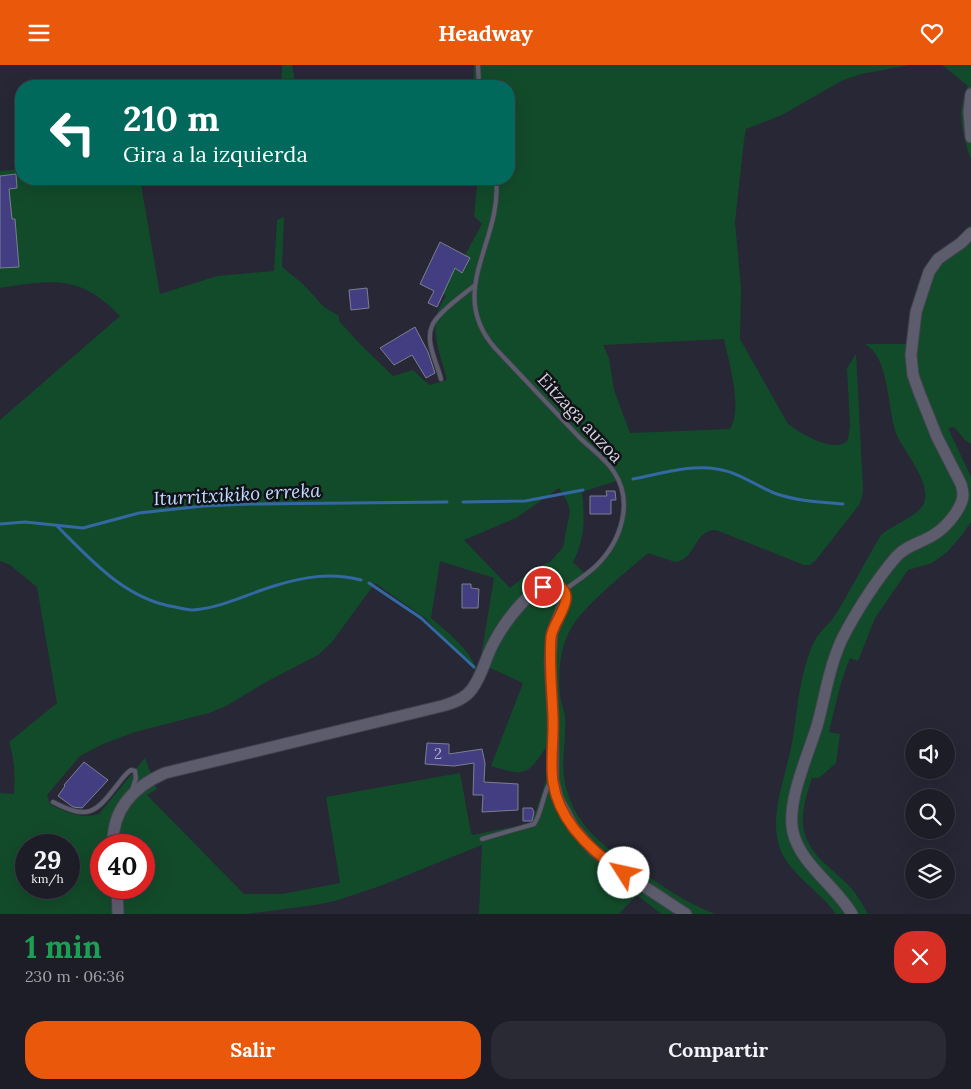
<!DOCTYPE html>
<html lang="es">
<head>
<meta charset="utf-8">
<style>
	body { margin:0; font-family:Lora,serif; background:#2a2a34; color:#f1f3f6; height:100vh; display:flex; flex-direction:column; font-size:19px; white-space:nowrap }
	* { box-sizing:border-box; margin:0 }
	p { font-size:16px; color:#a0a2a8 }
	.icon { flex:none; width:28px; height:28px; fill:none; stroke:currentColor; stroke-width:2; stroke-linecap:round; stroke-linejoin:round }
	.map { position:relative; height:849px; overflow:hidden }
	.side { display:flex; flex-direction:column; background:#1d1d28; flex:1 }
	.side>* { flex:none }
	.banner { position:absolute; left:15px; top:15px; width:500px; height:105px; border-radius:20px; box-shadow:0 5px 20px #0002,0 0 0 1px #3b3b45; background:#00695c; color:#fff; overflow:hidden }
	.fabs { position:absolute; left:905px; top:664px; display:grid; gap:10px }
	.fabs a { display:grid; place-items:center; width:50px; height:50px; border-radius:50%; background:#1d1d28; box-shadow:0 5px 20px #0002,0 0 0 1px #3b3b45; font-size:25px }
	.speed { position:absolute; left:15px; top:769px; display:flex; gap:10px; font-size:25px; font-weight:700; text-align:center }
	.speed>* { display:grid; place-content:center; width:65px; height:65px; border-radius:50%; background:#1d1d28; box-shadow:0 5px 20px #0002,0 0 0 1px #3b3b45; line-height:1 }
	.speed small { font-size:12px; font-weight:400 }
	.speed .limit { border:8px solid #d22; background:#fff; color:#111 }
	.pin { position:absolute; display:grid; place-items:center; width:42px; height:42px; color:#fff; margin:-21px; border:2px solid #fff; border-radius:50%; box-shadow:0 1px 5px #0007 }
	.me { position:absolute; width:55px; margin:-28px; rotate:305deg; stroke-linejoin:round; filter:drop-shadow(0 0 4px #0008) }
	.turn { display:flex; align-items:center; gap:18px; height:105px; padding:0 25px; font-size:22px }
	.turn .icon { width:65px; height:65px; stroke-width:2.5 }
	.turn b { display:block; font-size:35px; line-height:42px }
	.round { display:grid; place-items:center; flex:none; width:52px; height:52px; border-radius:20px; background:#2a2a34 }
	.overview { display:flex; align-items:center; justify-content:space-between; height:85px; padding:0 25px }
	h1 { font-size:30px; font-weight:700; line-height:38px; color:#1e9e55 }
	.cta { display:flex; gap:10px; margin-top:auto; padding:10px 25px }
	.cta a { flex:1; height:58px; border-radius:20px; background:#ea580c; color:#fff; font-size:20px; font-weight:700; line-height:58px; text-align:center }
	.cta a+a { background:#2a2a34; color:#f1f3f6 }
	header { display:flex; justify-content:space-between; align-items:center; height:65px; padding:0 25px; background:#ea580c; color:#fff; font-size:22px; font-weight:700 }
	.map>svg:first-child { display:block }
</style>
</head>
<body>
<header><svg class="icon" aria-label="menu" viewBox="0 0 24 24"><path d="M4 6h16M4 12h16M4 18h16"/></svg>Headway<svg class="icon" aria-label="heart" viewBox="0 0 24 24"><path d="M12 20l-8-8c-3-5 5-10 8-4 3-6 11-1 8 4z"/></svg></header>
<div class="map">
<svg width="971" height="849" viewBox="0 0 971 849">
	<rect width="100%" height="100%" fill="#272736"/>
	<path fill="#124b2a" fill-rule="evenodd" d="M 282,0 L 292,0 L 296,21 L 281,21 Z
		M 474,0 L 911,0 L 861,9 L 841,16 L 782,50 L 746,64 L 744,75 L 735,157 L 741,223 L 740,274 L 788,359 C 800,368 836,390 848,375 L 850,360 L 847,303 L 856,289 L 863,423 L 862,432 L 859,440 L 816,495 L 810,500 L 804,500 L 716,465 C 693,465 697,494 675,497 L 648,488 C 625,508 584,540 570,565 C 560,583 558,608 560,628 C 560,636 564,643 565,651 C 567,676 559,702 567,726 C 579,768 613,787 646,810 C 670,826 689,839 715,849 L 661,849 L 637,830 L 619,849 L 479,849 L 482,780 L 380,821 L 335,836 L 315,840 L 246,849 L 0,849 L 0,728 L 14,729 C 15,710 15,696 9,677 L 57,638 L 37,522 L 10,500 L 0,496 L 0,355 L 120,251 C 80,209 52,215 0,223 L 0,106 L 21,104 L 21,114 L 140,114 L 160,229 L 217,211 L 274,206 L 277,155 L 284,152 L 282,202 L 303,219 L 324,242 L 339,251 L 339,256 L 360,279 L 393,311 L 413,305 L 429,320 L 447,315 C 439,284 426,260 446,231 L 442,229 L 455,203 L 463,207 L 470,194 L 465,190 L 482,159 L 474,151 L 477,120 L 473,114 L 509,114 L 509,21 L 473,21 ZM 724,274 C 729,298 743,343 730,364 L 630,368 L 614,325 L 609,293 L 603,280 ZM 619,415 C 620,424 624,434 624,443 C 623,467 603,494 586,510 L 573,497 C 585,475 585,452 582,427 ZM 559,423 L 567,436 L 570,446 L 563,482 L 551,496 L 530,507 L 510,523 L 464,475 L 516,453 ZM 440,496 L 494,513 L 481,592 L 490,603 L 523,618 L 491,701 C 528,712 527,710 547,681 L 549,706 L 535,749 L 531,758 L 473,770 L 471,768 L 460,708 L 326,732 L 340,818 L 282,829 L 244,829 L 147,730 L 157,724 L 145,693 L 99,749 C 80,754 67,748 50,739 L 47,730 L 80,691 L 103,679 L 135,667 L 209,648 L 226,641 L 266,617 L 318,590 L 332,577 L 375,518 L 426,554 L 476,607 C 476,589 445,565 431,553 ZM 26,780 L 69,780 L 69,822 L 26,822 ZM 101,780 L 144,780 L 144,822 L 101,822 Z
		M 942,0 L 971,0 L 971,94 C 962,69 956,46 968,21 Z
		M 971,160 L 971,379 L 966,376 L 954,362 L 948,363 L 971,412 L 971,457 L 962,470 L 947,487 L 932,498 L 908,505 L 875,553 L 858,596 L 850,593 C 840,617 835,642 829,667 L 840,669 L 836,698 L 819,713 L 812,713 C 807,728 802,743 803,759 C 805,789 833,803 851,823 C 858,831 863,840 868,849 L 836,849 C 821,827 791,810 781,786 C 767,753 786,712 792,678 C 798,645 799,610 813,579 C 818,567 829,560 836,549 C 852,523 865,496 881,470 C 892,460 919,451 924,438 C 932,417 903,386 896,368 C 887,343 890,293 865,279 L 906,279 C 909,256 915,210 932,193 C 944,181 960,174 971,160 Z"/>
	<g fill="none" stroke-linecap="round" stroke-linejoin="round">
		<path stroke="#3468a3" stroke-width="3" d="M 633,414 C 660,409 690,399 717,404 C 738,407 755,420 774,428 C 796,436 819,437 843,439
			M 463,437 L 525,436 L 583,425
			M 0,459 L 25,457 L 83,463 L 139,448 L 203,441 L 249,439 L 447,437
			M 57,461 C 91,495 125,534 175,542 C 181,543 187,545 193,545 C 221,543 248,529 274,521 C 303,512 330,507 361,515
			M 369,518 L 421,553 L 474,602"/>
	</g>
	<path fill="#433e82" stroke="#7d7e8f" d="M 16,109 L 17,123 L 9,124 L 12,154 L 15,154 L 19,202 L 0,203 L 0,111 Z
		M 440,177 L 470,193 L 462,208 L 455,203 L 437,242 L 428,238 L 434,226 L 420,219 Z
		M 367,223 L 369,243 L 351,245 L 349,225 Z
		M 415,262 L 428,287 L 435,308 L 426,313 L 412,290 L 394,300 L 380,283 Z
		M 606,426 L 615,426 L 616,435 L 611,435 L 611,449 L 590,449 L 590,431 L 607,431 Z
		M 462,519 L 471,519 L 471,523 L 479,524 L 478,543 L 462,543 Z
		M 427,678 L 449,679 L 449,689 L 482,684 L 485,698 L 484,717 L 518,719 L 518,745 L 482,747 L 483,730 L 473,730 L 474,698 L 454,701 L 425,699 Z
		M 84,697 L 108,715 L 82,743 L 73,742 L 58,731 L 65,721 L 64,720 Z
		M 523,743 L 532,743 L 534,747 L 532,756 L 523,756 Z"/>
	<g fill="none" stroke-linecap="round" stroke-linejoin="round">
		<g stroke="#43434f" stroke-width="5.5">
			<path id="lane" d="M 478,0 L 479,21
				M 496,114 C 503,176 445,226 495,283 C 523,313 551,342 579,372 C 590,383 606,394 614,407 C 634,437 621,476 597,500 C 587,510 575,517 563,526
				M 441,314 C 437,298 425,277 432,261 C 436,249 464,229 474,221
				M 53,737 C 88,755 95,749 118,719 C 122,714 125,709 131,705 L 135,706 L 136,713 L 132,725
				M 482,774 L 534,759 C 543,746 542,729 551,716"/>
		</g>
		<g stroke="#43434f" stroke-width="13">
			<path id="secondary" d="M 971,29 L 969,47 L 971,72
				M 113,780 C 112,744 133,722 165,708 L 442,641 C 453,638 465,634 472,624 C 482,611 485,594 493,579 C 502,562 538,506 561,523 L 566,533 L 552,568 L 550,597 L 553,651 L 553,715 L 558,734 L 573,762 L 593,785 L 616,803 L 686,849
				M 117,822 L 118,849
				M 852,849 C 836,821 800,799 793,767 C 786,738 808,690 817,661 C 825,632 829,602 842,574 C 855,548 877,514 896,492 C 906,480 922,478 935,469 C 946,462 962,444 963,430 C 963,426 962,423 961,419 L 937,372 L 919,327 L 913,310 L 911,290 L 916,247 L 929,207 L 938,194 L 961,178 L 971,168"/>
		</g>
		<use href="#lane" stroke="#5c5c6d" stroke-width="4"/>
		<use href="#secondary" stroke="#5c5c6d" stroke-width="11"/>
	</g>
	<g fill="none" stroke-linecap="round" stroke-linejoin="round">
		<g stroke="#983908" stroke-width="12">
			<path id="route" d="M 543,522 C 553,518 566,521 566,533 C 565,547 553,558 551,572 C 549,599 552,625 553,652 C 554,674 550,696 553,717 C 559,757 592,787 624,808"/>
		</g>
		<use href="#route" stroke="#ea580c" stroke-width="9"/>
	</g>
	<g text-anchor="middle" stroke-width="5" stroke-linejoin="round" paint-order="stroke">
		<g font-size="15" fill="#afaec7">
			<text x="438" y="694">2</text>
		</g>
		<g font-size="18" fill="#d3d4de" stroke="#111118">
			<text transform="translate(580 353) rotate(47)" y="6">Eitzaga auzoa</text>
		</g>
		<g font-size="19" font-style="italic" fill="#c0dcfe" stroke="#111118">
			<text transform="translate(237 429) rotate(-3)" y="7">Iturritxikiko erreka</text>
		</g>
	</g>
</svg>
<div class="fabs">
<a><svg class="icon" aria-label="sound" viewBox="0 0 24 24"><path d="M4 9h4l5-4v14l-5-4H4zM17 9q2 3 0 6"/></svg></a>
<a><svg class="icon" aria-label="search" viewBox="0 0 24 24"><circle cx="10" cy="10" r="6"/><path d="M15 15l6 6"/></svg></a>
<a><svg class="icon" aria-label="layers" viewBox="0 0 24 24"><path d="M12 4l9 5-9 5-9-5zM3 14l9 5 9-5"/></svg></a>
</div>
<div class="speed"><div>29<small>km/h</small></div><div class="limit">40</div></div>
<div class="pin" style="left:543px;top:522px;background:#d93025"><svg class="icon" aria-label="arrive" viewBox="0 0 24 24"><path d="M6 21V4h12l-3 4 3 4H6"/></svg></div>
<svg class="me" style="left:624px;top:808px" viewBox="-20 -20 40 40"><circle r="19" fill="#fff"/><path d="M0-13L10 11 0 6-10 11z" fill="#ea580c"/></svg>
<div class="banner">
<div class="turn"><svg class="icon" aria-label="left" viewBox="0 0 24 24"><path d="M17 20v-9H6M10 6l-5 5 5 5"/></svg><div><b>210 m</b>Gira a la izquierda</div></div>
</div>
</div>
<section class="side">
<div class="overview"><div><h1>1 min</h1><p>230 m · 06:36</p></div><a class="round" style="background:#d93025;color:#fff"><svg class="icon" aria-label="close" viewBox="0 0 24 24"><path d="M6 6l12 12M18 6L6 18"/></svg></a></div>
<div class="cta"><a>Salir</a><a>Compartir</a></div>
</section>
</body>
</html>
